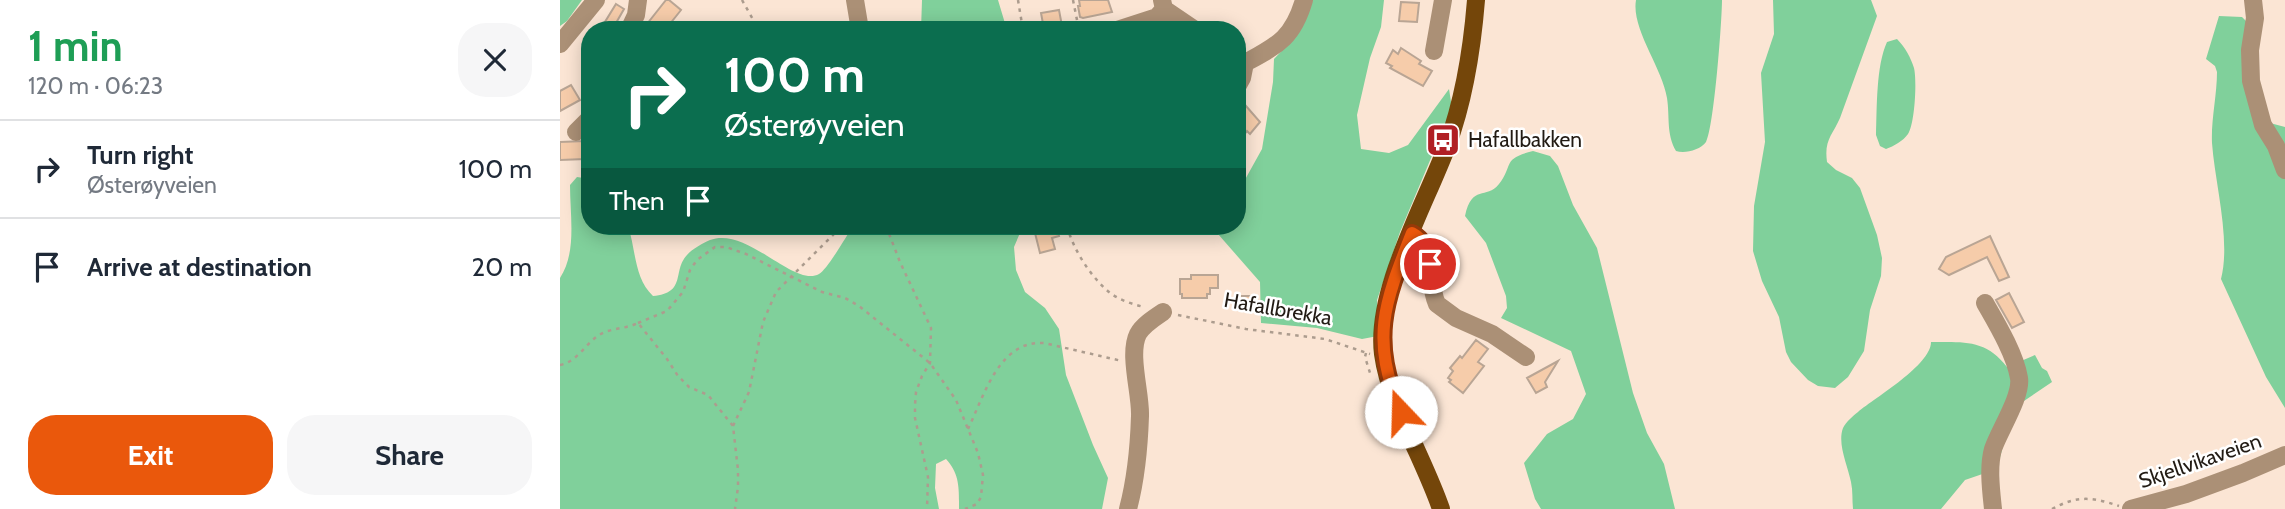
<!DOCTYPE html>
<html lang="en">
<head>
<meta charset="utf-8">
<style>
	body { margin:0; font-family:Cabin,sans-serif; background:#f6f6f7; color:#1f2937; height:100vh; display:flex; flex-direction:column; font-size:26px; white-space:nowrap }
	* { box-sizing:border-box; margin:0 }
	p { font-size:23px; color:#747a83 }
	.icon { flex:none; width:38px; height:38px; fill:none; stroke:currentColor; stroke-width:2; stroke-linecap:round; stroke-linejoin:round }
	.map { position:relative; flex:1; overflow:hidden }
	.side { display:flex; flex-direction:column; background:#fff; width:560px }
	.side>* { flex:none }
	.guide { position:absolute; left:21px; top:21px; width:665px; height:214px; border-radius:28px; box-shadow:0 4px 18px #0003; background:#0b6e4f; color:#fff; overflow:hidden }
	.pin { position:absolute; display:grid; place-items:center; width:60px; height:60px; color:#fff; margin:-30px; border:4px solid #fff; border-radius:50%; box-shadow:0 2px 7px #0007 }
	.me { position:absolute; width:77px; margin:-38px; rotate:339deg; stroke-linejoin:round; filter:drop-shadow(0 0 5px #0008) }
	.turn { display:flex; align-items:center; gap:24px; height:147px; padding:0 28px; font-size:32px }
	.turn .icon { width:91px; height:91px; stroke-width:2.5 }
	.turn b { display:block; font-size:49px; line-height:60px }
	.then { display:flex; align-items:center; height:66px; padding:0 28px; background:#0003; gap:14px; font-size:26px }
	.round { display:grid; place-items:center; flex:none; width:74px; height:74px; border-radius:28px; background:#f6f6f7 }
	.summary { display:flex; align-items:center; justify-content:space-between; height:119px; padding:0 28px }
	h1 { font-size:42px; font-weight:700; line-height:52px; color:#1e9e55 }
	.primary-button { display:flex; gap:14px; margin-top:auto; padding:14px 28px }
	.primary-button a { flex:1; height:80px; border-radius:28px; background:#ea580c; color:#fff; font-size:28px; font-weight:700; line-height:80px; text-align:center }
	.primary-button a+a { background:#f6f6f7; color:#1f2937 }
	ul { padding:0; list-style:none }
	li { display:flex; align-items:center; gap:21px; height:98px; padding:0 28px; border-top:2px solid #e0e1e3 }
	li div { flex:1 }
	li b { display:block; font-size:26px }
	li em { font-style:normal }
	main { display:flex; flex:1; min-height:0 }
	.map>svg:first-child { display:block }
</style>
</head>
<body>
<main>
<section class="side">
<div class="summary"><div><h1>1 min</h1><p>120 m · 06:23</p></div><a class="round"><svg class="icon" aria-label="close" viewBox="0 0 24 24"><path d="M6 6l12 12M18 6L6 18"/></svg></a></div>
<ul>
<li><svg class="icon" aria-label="right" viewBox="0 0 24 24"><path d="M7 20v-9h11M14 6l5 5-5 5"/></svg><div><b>Turn right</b><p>Østerøyveien</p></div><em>100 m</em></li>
<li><svg class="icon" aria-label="arrive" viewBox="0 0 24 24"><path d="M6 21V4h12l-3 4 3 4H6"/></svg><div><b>Arrive at destination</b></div><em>20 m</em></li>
</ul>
<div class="primary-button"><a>Exit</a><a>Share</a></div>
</section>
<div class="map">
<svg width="1725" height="509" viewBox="0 0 1725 509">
	<rect width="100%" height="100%" fill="#fbe5d4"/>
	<path fill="#80d09b" d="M 0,0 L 22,0 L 7,21 L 0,26 Z
		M 362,0 L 438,0 L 447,30 L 361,30 Z
		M 753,0 L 824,0 L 821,27 L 810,58 L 797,115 L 801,149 L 829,153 L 848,145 L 889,89 L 892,108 L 840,232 L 817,300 L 818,336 L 802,339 L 757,328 L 701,323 L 700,282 L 658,234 L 660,226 L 677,226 L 677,194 L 702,149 L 713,82 L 714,59 L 730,42 Z
		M 1076,0 L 1162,0 C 1162,21 1154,128 1146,142 C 1140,150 1125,154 1116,151 C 1106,133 1110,118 1107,98 C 1102,67 1071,29 1076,0 Z
		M 1213,0 L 1311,0 L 1317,16 L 1280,118 C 1272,136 1264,140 1267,162 L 1276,170 L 1292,178 L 1300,188 L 1317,235 L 1322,258 L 1321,276 L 1310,310 L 1304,351 L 1288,377 L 1275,388 L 1258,386 L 1248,380 L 1231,362 L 1226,352 L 1219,317 L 1202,281 L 1193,251 L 1194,206 L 1205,142 L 1201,73 L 1214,34 Z
		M 1659,16 L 1682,17 L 1690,25 L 1694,82 L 1710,123 L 1725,127 L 1725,408 L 1706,377 L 1661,279 C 1671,240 1655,184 1652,143 C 1651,120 1657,95 1657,72 L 1655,66 L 1646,59 Z
		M 1337,39 C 1345,47 1351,58 1354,68 C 1357,80 1355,123 1348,134 C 1343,141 1334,146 1326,149 L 1320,146 L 1316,135 C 1317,108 1316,66 1327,42 Z
		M 973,151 L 990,156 L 998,166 L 1013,205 L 1037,248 L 1073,393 L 1087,433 L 1104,464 L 1115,509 L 981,509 L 975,499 L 964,463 L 987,434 L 1013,419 L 1026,394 L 1011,351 L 941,318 L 947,308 L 946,296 L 926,243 L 905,216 C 912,184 926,200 939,184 C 954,165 941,159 973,151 Z
		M 17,177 L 30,179 L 30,226 L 68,226 C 76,250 74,278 93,296 C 127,293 112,271 127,255 C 132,249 143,243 150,240 C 187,226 234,288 259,274 C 267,270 287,235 293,226 L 463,226 L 454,247 L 456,270 L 465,292 L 485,308 L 499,329 L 506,375 L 533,445 L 548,478 L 542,509 L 399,509 C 399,489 400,474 386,459 L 376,464 L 375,488 L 379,509 L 0,509 L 0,278 C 17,252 10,216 10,185 Z
		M 1371,342 C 1403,342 1426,339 1447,367 L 1475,355 L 1482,368 L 1487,371 L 1492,382 L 1461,403 L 1443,446 L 1437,469 L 1405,480 L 1381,509 L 1293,509 C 1292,500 1293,491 1291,482 C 1288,466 1277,444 1283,428 C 1286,422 1293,416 1298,412 C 1316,397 1371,365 1371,342 Z"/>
	<path fill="#f6ccaa" stroke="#b9a594" stroke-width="2" d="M 106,0 L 109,0 L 121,10 L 105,30 L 95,30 L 87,24 Z
		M 519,0 L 548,0 L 552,12 L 523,18 L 520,17 L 518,6 L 520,6 Z
		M 841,2 L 859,3 L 857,22 L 839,21 Z
		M 56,4 L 64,9 L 52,30 L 40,30 Z
		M 499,10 L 502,26 L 484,29 L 481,13 Z
		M 841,48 L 861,61 L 859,64 L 872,71 L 863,86 L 830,68 L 832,66 L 826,63 L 833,50 L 838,54 Z
		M 11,85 L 20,100 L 0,111 L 0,91 Z
		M 686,106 L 700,122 L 690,134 L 687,131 L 682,137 L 677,132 L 677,116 Z
		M 25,141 L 25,159 L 0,160 L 0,142 Z
		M 482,226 L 496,226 L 499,236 L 492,238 L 495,249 L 480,253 L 475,233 L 483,231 Z
		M 1430,236 L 1449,277 L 1439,281 L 1427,257 L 1389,275 L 1379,269 L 1386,257 Z
		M 631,275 L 658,275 L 658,288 L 650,288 L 650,294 L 647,294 L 647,298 L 622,298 L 622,294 L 620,294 L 620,279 L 631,279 Z
		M 1449,293 L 1464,322 L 1452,328 L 1436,300 Z
		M 682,296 L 696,296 L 696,310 L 682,310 Z
		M 916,340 L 928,349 L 918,362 L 924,366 L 903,393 L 889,382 L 891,380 L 888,378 L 893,371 L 890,368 L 900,356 L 902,358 Z
		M 998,361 L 985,382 L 987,387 L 976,393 L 967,378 Z"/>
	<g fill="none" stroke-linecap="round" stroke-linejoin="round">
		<path stroke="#ac9c8e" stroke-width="2.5" stroke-dasharray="3.5 5" stroke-linecap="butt" d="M 182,0 L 199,30
			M 458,0 L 463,30
			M 513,0 L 519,30
			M 326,226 L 340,262 L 371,328 L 370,363 L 362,376 L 356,392 L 355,405 L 355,418 L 368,477 L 367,509
			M 507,226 C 513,249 530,276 549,292 C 559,300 572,304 584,307
			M 618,315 L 686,329 L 765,339 L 810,354
			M 78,323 L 107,311 L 123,292 L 130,270 L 137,260 L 155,247 L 166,247 L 186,254 L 262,292 L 285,298 L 299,306 L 370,363 L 396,400 L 418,453 L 423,475 L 421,497 L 417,504 L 405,509
			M 806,353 L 805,357 L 811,376
			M 0,365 C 20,361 27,339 45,332 C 56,328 68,328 78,323 L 107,359 L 118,376 L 129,387 L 148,395 L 173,426 L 178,470 L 178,487 L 175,509
			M 173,426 L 189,392 L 203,322 L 216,292 L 282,226
			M 408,429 C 424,396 439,340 484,343 L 562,361
			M 1492,509 C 1518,495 1532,497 1559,506"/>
		<path stroke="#ab9076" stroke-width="18" d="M 295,0 L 300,30
			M 1693,0 L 1695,18 L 1690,50 L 1691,81 L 1703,125 L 1716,146 L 1725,170
			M 604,9 L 635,30
			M 69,30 L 76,15 L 78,0
			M 557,30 L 597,17 L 604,9 L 602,0
			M 0,44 L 36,0
			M 874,51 L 883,0
			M 677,58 L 685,63 C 718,45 733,38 744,0
			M 677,87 L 682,78 L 685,63
			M 16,132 L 30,118
			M 852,233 C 878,247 866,281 877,304 L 896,318 L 932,334 L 966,357
			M 1425,303 C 1437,324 1455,354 1459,378 C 1462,396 1439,431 1433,449 C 1428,467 1431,490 1433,509
			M 568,509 C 576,479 579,447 580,416 C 581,394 568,354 578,334 C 583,325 594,318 603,312
			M 1571,509 L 1626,494 L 1683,473 L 1725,455"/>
		<path stroke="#74460a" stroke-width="18" d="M 881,509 C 864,459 830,405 823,354 C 815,292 865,205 887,146 C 904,100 912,50 916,0"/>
	</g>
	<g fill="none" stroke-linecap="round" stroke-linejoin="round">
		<g stroke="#983908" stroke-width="18">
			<path id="route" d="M 841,412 C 810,338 824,304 852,233 C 865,240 867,250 870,264"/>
		</g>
		<use href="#route" stroke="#ea580c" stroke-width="12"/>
	</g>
	<defs>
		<g id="bus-square" transform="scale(1.75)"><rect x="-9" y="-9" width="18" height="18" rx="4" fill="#b01f24" stroke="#fff"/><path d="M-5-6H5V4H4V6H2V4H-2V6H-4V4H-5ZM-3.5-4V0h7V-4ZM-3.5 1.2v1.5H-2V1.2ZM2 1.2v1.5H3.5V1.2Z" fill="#fff"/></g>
	</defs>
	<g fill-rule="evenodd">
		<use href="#bus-square" x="883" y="140"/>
	</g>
	<g text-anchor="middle" stroke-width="5" stroke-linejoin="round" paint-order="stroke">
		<g font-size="21" fill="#221b14" stroke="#fff" text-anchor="start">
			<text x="908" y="147">Hafallbakken</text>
		</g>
		<g font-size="21" fill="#221b14" stroke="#fff">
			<text transform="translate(718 309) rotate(10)" y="7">Hafallbrekka</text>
			<text transform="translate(1640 461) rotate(-19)" y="7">Skjellvikaveien</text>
		</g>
	</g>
</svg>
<div class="pin" style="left:870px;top:264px;background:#d93025"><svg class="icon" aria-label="arrive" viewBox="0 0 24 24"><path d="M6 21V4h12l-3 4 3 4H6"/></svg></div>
<svg class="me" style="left:841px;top:412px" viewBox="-20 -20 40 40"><circle r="19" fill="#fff"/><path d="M0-13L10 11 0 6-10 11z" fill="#ea580c"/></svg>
<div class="guide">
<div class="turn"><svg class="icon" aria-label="right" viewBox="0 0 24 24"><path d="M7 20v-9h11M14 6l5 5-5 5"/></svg><div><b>100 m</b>Østerøyveien</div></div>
<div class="then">Then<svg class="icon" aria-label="arrive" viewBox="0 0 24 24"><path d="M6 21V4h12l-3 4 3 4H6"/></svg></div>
</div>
</div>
</main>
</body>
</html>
